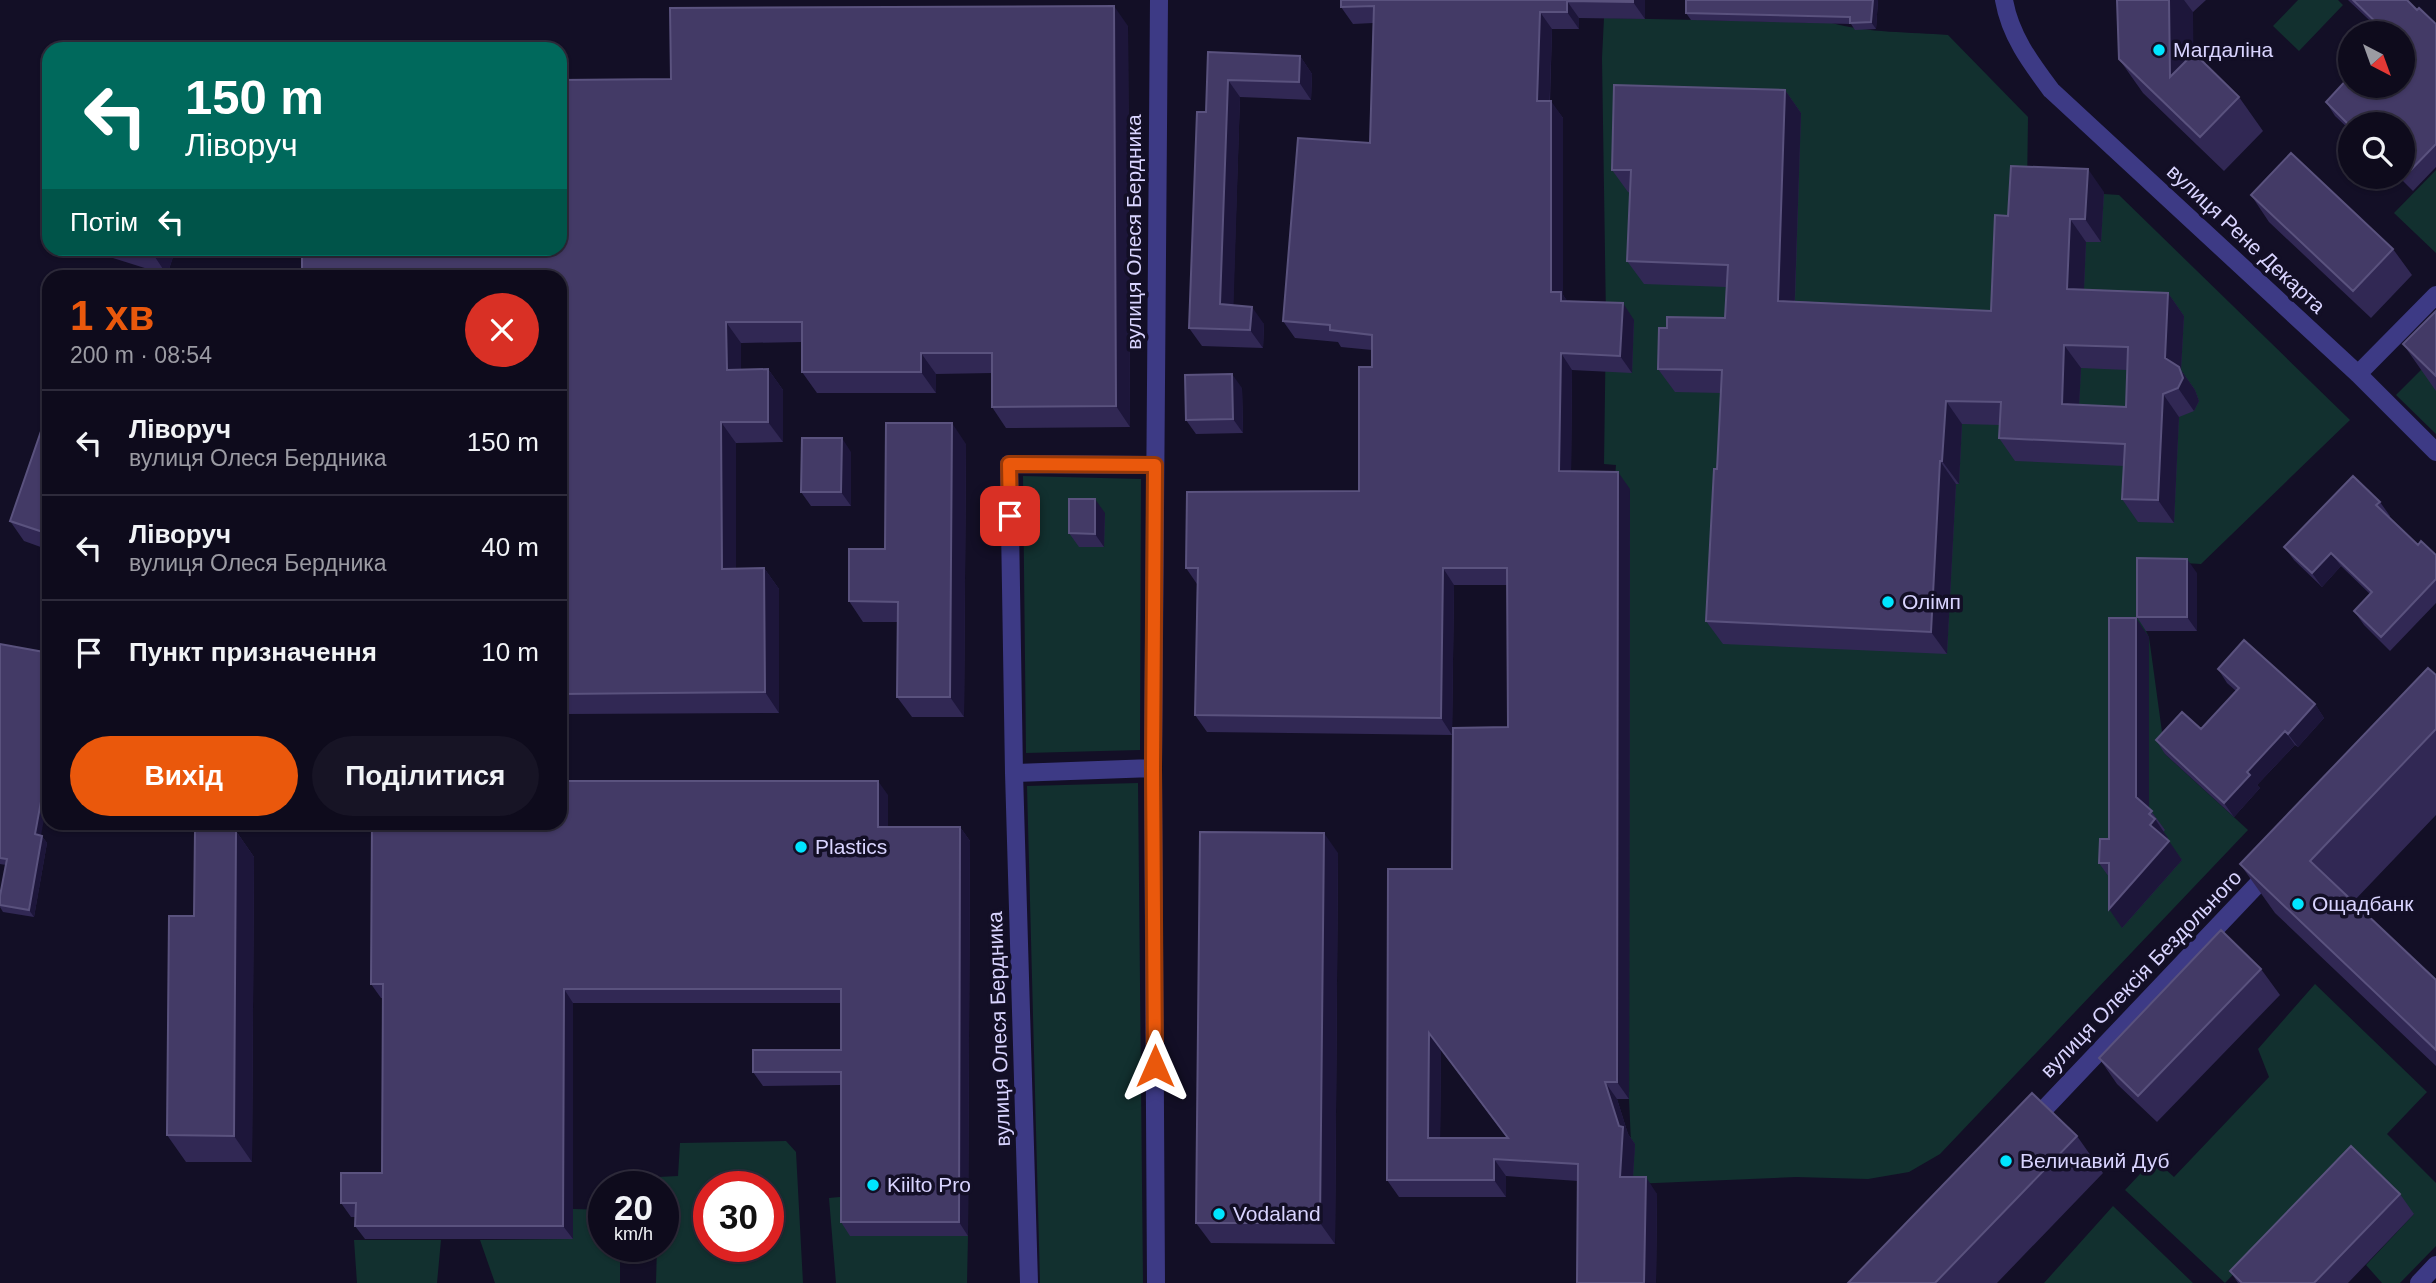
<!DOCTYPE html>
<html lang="uk">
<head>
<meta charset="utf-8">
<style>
	body { margin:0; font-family:Arial,sans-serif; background:#171425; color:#f1f3f6; height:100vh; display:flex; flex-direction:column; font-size:26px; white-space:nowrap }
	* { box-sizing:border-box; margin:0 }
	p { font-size:23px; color:#9b9ba3 }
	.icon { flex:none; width:38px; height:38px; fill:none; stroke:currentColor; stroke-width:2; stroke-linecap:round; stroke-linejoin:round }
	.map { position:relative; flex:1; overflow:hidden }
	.details { position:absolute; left:42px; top:270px; width:525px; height:560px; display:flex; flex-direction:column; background:#0e0b1c; border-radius:21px; box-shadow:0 2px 5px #0004,0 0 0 2px #2e2b3b }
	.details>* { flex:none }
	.guide { position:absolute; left:42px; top:42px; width:525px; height:214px; border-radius:21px; box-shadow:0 2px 5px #0004,0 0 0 2px #2e2b3b; background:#00695c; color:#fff; overflow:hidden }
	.needle { width:46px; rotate:139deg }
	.buttons { position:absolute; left:2338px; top:21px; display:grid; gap:14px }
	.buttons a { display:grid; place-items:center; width:77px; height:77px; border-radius:50%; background:#0e0b1c; box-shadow:0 2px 5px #0004,0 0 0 2px #2e2b3b; font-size:35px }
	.speed { position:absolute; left:588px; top:1171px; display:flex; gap:14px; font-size:35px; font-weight:700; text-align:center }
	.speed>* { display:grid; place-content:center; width:91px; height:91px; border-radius:50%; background:#0e0b1c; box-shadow:0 2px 5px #0004,0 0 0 2px #2e2b3b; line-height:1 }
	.speed small { font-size:18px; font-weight:400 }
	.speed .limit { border:10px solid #d22; background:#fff; color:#111 }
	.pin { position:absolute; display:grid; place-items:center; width:60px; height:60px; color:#fff; margin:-30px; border-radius:14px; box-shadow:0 4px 10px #0006 }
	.me { position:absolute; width:77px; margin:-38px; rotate:0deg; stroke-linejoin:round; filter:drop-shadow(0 0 5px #0008) }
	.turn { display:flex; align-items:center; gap:24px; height:147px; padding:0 28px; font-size:32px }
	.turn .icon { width:91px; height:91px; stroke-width:2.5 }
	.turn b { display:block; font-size:49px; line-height:60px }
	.then { display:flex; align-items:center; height:66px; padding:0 28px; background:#0003; gap:14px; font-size:26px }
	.round { display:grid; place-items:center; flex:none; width:74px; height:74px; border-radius:37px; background:#171425 }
	.summary { display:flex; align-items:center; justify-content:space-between; height:119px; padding:0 28px }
	h1 { font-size:42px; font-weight:700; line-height:52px; color:#ea580c }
	.primary-button { display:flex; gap:14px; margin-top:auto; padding:14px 28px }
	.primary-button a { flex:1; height:80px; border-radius:42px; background:#ea580c; color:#fff; font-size:28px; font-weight:700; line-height:80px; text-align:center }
	.primary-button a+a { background:#171425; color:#f1f3f6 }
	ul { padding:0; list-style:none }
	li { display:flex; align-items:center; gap:21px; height:105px; padding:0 28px; border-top:2px solid #2e2b3b }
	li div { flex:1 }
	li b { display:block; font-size:26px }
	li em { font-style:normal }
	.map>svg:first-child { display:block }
</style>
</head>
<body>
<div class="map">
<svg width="2436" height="1283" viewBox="0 0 2436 1283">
	<rect width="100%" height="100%" fill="#130f26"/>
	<path fill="#12302f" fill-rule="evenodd" d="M 2298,0 L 2338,0 L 2343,5 L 2299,51 L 2273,26 Z
		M 1604,18 L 1832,23 C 1867,33 1911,32 1948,35 L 2028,117 L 2027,189 L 2119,195 L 2350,420 L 2201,564 L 2148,561 L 2146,631 L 2149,637 L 2165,754 L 2248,830 L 1940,1154 L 1909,1172 L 1868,1179 L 1796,1177 L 1632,1184 L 1635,1144 L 1631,1143 L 1629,1099 L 1630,489 L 1614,489 L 1616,465 L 1604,464 L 1606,319 L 1602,58 Z
		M 2436,170 L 2436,253 L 2394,213 Z
		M 2436,355 L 2436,434 L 2396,395 Z
		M 1023,476 L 1141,479 L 1140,750 L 1026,753 Z
		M 1138,783 L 1143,1283 L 1040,1283 L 1027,786 Z
		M 2315,984 L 2427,1092 L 2387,1134 L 2436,1183 L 2436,1246 L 2400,1283 L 2382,1283 L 2366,1265 L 2414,1214 L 2292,1213 L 2225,1283 L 2125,1190 L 2154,1159 L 2174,1177 L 2269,1077 L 2258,1049 Z
		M 786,1141 L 796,1152 L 803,1283 L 656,1283 L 657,1246 L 663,1246 L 663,1186 L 658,1186 L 658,1177 L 678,1176 L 680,1143 ZM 709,1186 L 768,1186 L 768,1246 L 709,1246 Z
		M 850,1196 L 968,1236 L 967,1283 L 836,1283 L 829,1198 Z
		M 2113,1206 L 2193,1283 L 2044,1283 Z
		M 573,1209 L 604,1210 L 604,1246 L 617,1246 L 620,1252 L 620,1283 L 495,1283 L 480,1240 L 572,1239 Z
		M 354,1240 L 441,1240 L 437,1283 L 357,1283 Z"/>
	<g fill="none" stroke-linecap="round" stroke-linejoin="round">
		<path stroke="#3d3a85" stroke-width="18" d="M 2004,0 C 2010,35 2030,62 2051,90 L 2358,374 L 2436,452
			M 2358,374 L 2436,295
			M 1014,773 L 1153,768
			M 2031,1123 L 2272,869
			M 1029,1283 L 1014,773 L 1009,464 L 1155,465
			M 1156,1283 L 1153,768 L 1159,0
			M 2419,1283 L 2436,1265"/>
	</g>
	<path fill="#312854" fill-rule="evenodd" d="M 1341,0 L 1645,0 L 1645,19 L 1579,18 L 1579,29 L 1552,29 L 1550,101 L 1563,118 L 1563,295 L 1567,301 L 1634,320 L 1632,373 L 1572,370 L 1571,471 L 1630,489 L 1629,1099 L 1617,1099 L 1628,1134 L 1635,1144 L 1633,1177 L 1657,1194 L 1656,1283 L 1577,1283 L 1578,1181 L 1506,1176 L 1506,1197 L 1399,1197 L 1387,1180 L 1452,869 L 1508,727 L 1507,585 L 1454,585 L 1452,735 L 1207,732 L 1195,715 L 1197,584 L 1186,568 L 1359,491 L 1372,367 L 1372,350 L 1341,347 L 1338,342 L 1295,338 L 1283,321 L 1370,143 L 1373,23 L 1353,24 L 1341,7 ZM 1441,1050 L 1507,1138 L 1440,1138 Z
		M 1878,0 L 1876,29 L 1855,30 L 1851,24 L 1691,20 L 1686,13 Z
		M 2117,0 L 2206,0 L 2193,12 L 2193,53 L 2239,97 L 2263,131 L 2224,171 L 2143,93 L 2119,59 Z
		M 2348,0 L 2407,0 L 2417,10 L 2436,24 L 2436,167 L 2413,191 L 2399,177 L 2403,177 L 2403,124 L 2350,124 L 2350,130 L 2335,116 L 2326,102 L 2382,93 L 2412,62 L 2403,53 L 2403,33 L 2383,33 Z
		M 1128,26 L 1130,427 L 1006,428 L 992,407 L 992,373 L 936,374 L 936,393 L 817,393 L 802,372 L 802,342 L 741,343 L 741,369 L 768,369 L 783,390 L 783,442 L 736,443 L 736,568 L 764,568 L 779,589 L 779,713 L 568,714 L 568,738 L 560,738 L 560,276 L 671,79 Z
		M 1208,52 L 1300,56 L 1312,74 L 1311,100 L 1240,97 L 1233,305 L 1264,324 L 1263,348 L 1202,346 L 1189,328 L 1206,112 Z
		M 1785,90 L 1801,113 L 1795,301 L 1991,311 L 2008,216 L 2104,192 L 2101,242 L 2086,242 L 2084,289 L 2168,293 L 2184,316 L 2181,370 L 2195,390 L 2199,401 L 2194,411 L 2179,417 L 2174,523 L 2138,522 L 2122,499 L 2124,466 L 2015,461 L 1999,438 L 2000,425 L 1962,424 L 1959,484 L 1956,484 L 1947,654 L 1723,644 L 1706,621 L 1717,469 L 1721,393 L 1675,392 L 1658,369 L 1667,328 L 1725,318 L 1726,287 L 1644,284 L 1627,261 L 1630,193 L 1628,192 L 1612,170 ZM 2081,368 L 2127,370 L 2126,407 L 2079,405 Z
		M 2251,195 L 2393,249 L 2412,275 L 2371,318 L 2269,222 Z
		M 93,248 L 176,248 L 167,275 L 97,253 Z
		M 2436,311 L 2436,391 L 2403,344 Z
		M 1242,388 L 1243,433 L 1196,434 L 1186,420 Z
		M 49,408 L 49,550 L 24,541 L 10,521 Z
		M 966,444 L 964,717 L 912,717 L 897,697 L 898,622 L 863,622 L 849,601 L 885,549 Z
		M 851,452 L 851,506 L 811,506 L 801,492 Z
		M 2380,502 L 2390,516 L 2389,517 L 2418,545 L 2436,555 L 2436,603 L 2390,651 L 2364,625 L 2354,611 L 2370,594 L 2341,566 L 2322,587 L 2294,560 L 2284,547 Z
		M 1105,513 L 1104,547 L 1079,547 L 1069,533 Z
		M 2197,573 L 2197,631 L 2146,631 L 2137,617 Z
		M 2149,637 L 2149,808 L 2165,830 L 2163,832 L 2168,838 L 2167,840 L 2182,860 L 2122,928 L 2109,877 L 2099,863 L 2109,839 Z
		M 0,644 L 41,835 L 47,843 L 34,917 L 3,912 L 0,907 L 6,865 L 0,864 Z
		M 2218,669 L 2315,704 L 2324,718 L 2298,747 L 2295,745 L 2257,785 L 2260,788 L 2234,817 L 2165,754 L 2156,740 L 2201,729 L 2236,691 L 2227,683 Z
		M 2436,675 L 2436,815 L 2353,902 L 2436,980 L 2436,1066 L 2275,913 L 2240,864 Z
		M 888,795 L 888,827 L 960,827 L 970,841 L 968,1236 L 850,1236 L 841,1222 L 841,1085 L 763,1086 L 753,1072 L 841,1050 L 841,1003 L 573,1003 L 573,1239 L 365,1239 L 355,1226 L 355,1217 L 351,1217 L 341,1203 L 382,1173 L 383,998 L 381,998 L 371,984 Z
		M 236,831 L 254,857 L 252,1162 L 186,1162 L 167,1135 L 194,916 Z
		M 1338,853 L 1335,1244 L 1211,1243 L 1196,1223 Z
		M 2261,969 L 2280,995 L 2157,1122 L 2117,1084 L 2099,1058 Z
		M 2077,1136 L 2103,1173 L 1997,1283 L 1848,1283 Z
		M 2400,1194 L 2414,1214 L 2348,1283 L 2238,1283 L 2230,1271 Z"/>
	<path fill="#1d163a" d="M 1633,0 L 1645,0 L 1645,19 L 1633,2 Z
		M 1873,0 L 1878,0 L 1876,29 L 1871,22 Z
		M 2169,0 L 2184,0 L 2193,12 L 2194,111 L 2170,77 Z
		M 1567,1 L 1579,18 L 1579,29 L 1567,12 Z
		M 1114,6 L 1128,26 L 1130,427 L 1116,406 Z
		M 1540,12 L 1552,29 L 1549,118 L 1537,101 Z
		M 1300,56 L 1312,74 L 1311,100 L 1299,82 Z
		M 1228,80 L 1240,97 L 1233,322 L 1220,304 Z
		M 1785,90 L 1801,113 L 1794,324 L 1778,301 Z
		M 1551,101 L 1563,118 L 1563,295 L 1573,309 L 1573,318 L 1551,292 Z
		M 2088,169 L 2104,192 L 2101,242 L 2085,219 Z
		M 2070,219 L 2086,242 L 2083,312 L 2067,289 Z
		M 149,248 L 176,248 L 167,275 Z
		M 2168,293 L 2184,316 L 2181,370 L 2195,390 L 2199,401 L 2194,411 L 2178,388 L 2165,358 Z
		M 1623,303 L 1634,320 L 1632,373 L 1620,356 Z
		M 1252,307 L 1264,324 L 1263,348 L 1250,330 Z
		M 726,322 L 741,343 L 741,390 L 727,370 Z
		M 2064,345 L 2081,368 L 2078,427 L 2062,404 Z
		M 921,353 L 936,374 L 936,393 L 921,372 Z
		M 1561,353 L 1572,370 L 1571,488 L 1559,471 Z
		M 768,369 L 783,390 L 783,442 L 768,422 Z
		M 1232,374 L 1242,388 L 1243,433 L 1233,419 Z
		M 2163,394 L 2179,417 L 2174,523 L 2158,500 Z
		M 1946,401 L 1962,424 L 1959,484 L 1942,461 Z
		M 721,422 L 736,443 L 736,589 L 722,569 Z
		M 952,423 L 966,444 L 964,717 L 950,697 Z
		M 842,438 L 851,452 L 851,506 L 841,492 Z
		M 1940,461 L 1956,484 L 1947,654 L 1931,632 Z
		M 1618,472 L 1630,489 L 1629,1099 L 1617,1082 Z
		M 1095,499 L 1105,513 L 1104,547 L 1095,534 Z
		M 2331,553 L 2341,566 L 2322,587 L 2312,573 Z
		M 2187,559 L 2197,573 L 2197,631 L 2187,617 Z
		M 764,568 L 779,589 L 779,713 L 765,692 Z
		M 1443,568 L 1454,585 L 1452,735 L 1441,718 Z
		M 2136,618 L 2149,637 L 2149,816 L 2136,797 Z
		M 560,703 L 568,714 L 568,738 L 560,726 Z
		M 2315,704 L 2324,718 L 2298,747 L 2288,734 Z
		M 2285,731 L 2295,745 L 2257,785 L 2260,788 L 2234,817 L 2224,803 L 2247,772 Z
		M 49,758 L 49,792 L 40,841 L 35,834 Z
		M 878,781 L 888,795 L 888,841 L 878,827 Z
		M 2155,819 L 2168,838 L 2163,844 L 2150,825 Z
		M 960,827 L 970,841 L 968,1236 L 959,1222 Z
		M 236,831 L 254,857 L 252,1162 L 234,1136 Z
		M 1324,833 L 1338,853 L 1335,1244 L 1320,1223 Z
		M 42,836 L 47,843 L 34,917 L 29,910 Z
		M 2169,841 L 2182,860 L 2122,928 L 2109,909 Z
		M 564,989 L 573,1003 L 573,1239 L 563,1226 Z
		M 1429,1033 L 1441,1050 L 1440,1155 L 1428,1138 Z
		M 1605,1082 L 1617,1099 L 1628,1134 L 1635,1144 L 1632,1194 L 1620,1177 L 1619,1126 Z
		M 1494,1159 L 1506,1176 L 1506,1197 L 1494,1180 Z
		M 1646,1177 L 1657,1194 L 1656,1283 L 1644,1283 Z"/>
	<path fill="#433a66" stroke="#5a527e" stroke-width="2" fill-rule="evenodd" d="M 1341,0 L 1633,0 L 1633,2 L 1567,1 L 1567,12 L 1540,12 L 1537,101 L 1551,101 L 1551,292 L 1561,292 L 1561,301 L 1623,303 L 1620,356 L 1561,353 L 1559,471 L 1618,472 L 1617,1082 L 1605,1082 L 1619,1126 L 1623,1127 L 1620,1177 L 1646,1177 L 1644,1283 L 1577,1283 L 1578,1164 L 1494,1159 L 1494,1180 L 1387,1180 L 1388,869 L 1452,869 L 1453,728 L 1508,727 L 1507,568 L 1443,568 L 1441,718 L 1195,715 L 1198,568 L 1186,568 L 1187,492 L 1359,491 L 1359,367 L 1372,367 L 1372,335 L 1330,330 L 1330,325 L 1283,321 L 1298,138 L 1370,143 L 1374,6 L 1341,7 ZM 1429,1033 L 1508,1138 L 1428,1138 Z
		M 1686,0 L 1873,0 L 1871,22 L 1850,23 L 1850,17 L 1686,13 Z
		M 2117,0 L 2169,0 L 2170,77 L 2194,53 L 2239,97 L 2200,137 L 2119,59 Z
		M 2353,0 L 2407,0 L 2417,10 L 2419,8 L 2436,24 L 2436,144 L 2404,177 L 2403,176 L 2403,124 L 2350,124 L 2350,126 L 2326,102 L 2350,76 L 2350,86 L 2374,86 L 2382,93 L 2389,86 L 2403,86 L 2403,72 L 2414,59 L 2403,48 L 2403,33 L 2387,33 Z
		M 1114,6 L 1116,406 L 992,407 L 992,353 L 921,353 L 921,372 L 802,372 L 802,322 L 726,322 L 727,370 L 768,369 L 768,422 L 721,422 L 722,569 L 764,568 L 765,692 L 560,694 L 560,276 L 302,276 L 302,248 L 560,248 L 560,80 L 671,79 L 670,8 Z
		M 1208,52 L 1300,56 L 1299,82 L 1228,80 L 1220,304 L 1252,307 L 1250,330 L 1189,328 L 1197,112 L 1206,112 Z
		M 1614,85 L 1785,90 L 1778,301 L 1991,311 L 1995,215 L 2008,216 L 2011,166 L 2088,169 L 2085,219 L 2070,219 L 2067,289 L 2168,293 L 2165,358 L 2179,367 L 2183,378 L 2178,388 L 2163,394 L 2158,500 L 2122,499 L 2125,444 L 1999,438 L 2001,402 L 1946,401 L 1942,461 L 1940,461 L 1931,632 L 1706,621 L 1714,469 L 1717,469 L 1722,370 L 1658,369 L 1659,328 L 1667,328 L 1667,317 L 1725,318 L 1728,265 L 1627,261 L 1631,170 L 1612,170 ZM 2064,345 L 2128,347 L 2126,407 L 2062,404 Z
		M 2291,153 L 2393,249 L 2353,291 L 2251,195 Z
		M 2436,311 L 2436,376 L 2403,344 Z
		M 1232,374 L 1233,419 L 1186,420 L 1185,375 Z
		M 49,408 L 49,534 L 10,521 Z
		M 886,423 L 952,423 L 950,697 L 897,697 L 898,602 L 849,601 L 849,549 L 885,549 Z
		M 802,438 L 842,438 L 841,492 L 801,492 Z
		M 2353,476 L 2380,502 L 2376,505 L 2418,545 L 2421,541 L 2436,555 L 2436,579 L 2381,637 L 2354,611 L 2372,592 L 2331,553 L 2312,573 L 2284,547 Z
		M 1069,499 L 1095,499 L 1095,534 L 1069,533 Z
		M 2137,558 L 2187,559 L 2187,617 L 2137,617 Z
		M 2109,618 L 2136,618 L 2136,797 L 2152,811 L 2149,814 L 2155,819 L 2150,825 L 2169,841 L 2109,909 L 2109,863 L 2099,863 L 2100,839 L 2109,839 Z
		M 47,637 L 49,637 L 49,758 L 35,834 L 42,836 L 29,910 L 0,905 L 0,896 L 7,859 L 0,858 L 0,644 L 44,652 Z
		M 2244,640 L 2315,704 L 2288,734 L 2285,731 L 2247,772 L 2250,775 L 2224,803 L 2156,740 L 2182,712 L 2201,729 L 2239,688 L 2218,669 Z
		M 2428,668 L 2436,675 L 2436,729 L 2310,861 L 2436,980 L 2436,1050 L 2240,864 Z
		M 560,781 L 878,781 L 878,827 L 960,827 L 959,1222 L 841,1222 L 841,1072 L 753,1072 L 753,1050 L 841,1050 L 841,989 L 564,989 L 563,1226 L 355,1226 L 356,1203 L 341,1203 L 341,1173 L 382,1173 L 383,984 L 371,984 L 372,822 L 560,822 Z
		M 195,831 L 236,831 L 234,1136 L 167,1135 L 169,916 L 194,916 Z
		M 1200,832 L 1324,833 L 1320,1223 L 1196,1223 Z
		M 2221,930 L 2261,969 L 2138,1096 L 2099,1058 Z
		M 2032,1093 L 2077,1136 L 1935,1283 L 1848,1283 Z
		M 2351,1146 L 2400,1194 L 2314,1283 L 2242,1283 L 2230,1271 Z"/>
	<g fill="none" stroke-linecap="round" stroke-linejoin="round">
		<g stroke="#983908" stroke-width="18">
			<path id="route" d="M 1010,516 L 1009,464 L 1155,465 L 1153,768 L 1155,1066"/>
		</g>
		<use href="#route" stroke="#ea580c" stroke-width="12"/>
	</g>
	<g fill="#00e5ff" stroke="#130f26" stroke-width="2.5">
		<circle cx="2159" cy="50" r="7"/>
		<circle cx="1888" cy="602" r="7"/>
		<circle cx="801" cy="847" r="7"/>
		<circle cx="2298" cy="904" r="7"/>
		<circle cx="2006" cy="1161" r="7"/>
		<circle cx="873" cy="1185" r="7"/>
		<circle cx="1219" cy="1214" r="7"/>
	</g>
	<g text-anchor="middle" stroke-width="7" stroke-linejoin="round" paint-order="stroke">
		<g font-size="21" fill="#d9d4ff" stroke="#130f26" text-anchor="start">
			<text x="2173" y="57">Магдаліна</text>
			<text x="1902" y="609">Олімп</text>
			<text x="815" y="854">Plastics</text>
			<text x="2312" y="911">Ощадбанк</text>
			<text x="2020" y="1168">Величавий Дуб</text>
			<text x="887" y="1192">Kiilto Pro</text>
			<text x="1233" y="1221">Vodaland</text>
		</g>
		<g font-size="21" fill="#d9d4ff" stroke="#130f26">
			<text transform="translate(1134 232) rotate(-90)" y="7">вулиця Олеся Бердника</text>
			<text transform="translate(2246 239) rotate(43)" y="7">вулиця Рене Декарта</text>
			<text transform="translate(2141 974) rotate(-46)" y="7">вулиця Олексія Бездольного</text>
			<text transform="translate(999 1029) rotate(-92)" y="7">вулиця Олеся Бердника</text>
		</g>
	</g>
</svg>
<div class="buttons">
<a><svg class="needle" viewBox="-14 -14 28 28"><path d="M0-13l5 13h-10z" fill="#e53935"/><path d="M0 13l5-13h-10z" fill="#9b9ba3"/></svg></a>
<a><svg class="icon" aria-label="search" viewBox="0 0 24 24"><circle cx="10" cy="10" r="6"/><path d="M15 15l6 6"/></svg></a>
</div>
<div class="speed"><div>20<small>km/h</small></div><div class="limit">30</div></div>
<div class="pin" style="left:1010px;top:516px;background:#d93025"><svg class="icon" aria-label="arrive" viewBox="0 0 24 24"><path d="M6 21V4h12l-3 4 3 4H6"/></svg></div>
<svg class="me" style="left:1155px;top:1066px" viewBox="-20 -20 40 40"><path d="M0-17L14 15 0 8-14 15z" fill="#ea580c" stroke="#fff" stroke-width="4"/></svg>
<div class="guide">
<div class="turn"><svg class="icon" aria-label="left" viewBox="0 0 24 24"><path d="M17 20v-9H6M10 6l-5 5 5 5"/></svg><div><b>150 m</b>Ліворуч</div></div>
<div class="then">Потім<svg class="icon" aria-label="left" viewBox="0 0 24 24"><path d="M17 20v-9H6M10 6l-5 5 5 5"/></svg></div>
</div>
<section class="details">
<div class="summary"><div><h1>1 хв</h1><p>200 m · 08:54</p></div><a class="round" style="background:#d93025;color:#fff"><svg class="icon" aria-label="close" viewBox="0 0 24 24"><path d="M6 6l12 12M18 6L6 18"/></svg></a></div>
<ul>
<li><svg class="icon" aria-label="left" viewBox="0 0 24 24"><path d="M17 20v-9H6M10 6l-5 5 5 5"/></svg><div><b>Ліворуч</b><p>вулиця Олеся Бердника</p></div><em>150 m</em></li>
<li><svg class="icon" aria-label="left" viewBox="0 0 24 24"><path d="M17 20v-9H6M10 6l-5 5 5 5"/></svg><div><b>Ліворуч</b><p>вулиця Олеся Бердника</p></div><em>40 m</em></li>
<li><svg class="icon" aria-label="arrive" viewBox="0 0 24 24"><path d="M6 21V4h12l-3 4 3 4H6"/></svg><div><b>Пункт призначення</b></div><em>10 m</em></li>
</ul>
<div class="primary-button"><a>Вихід</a><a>Поділитися</a></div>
</section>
</div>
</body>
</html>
